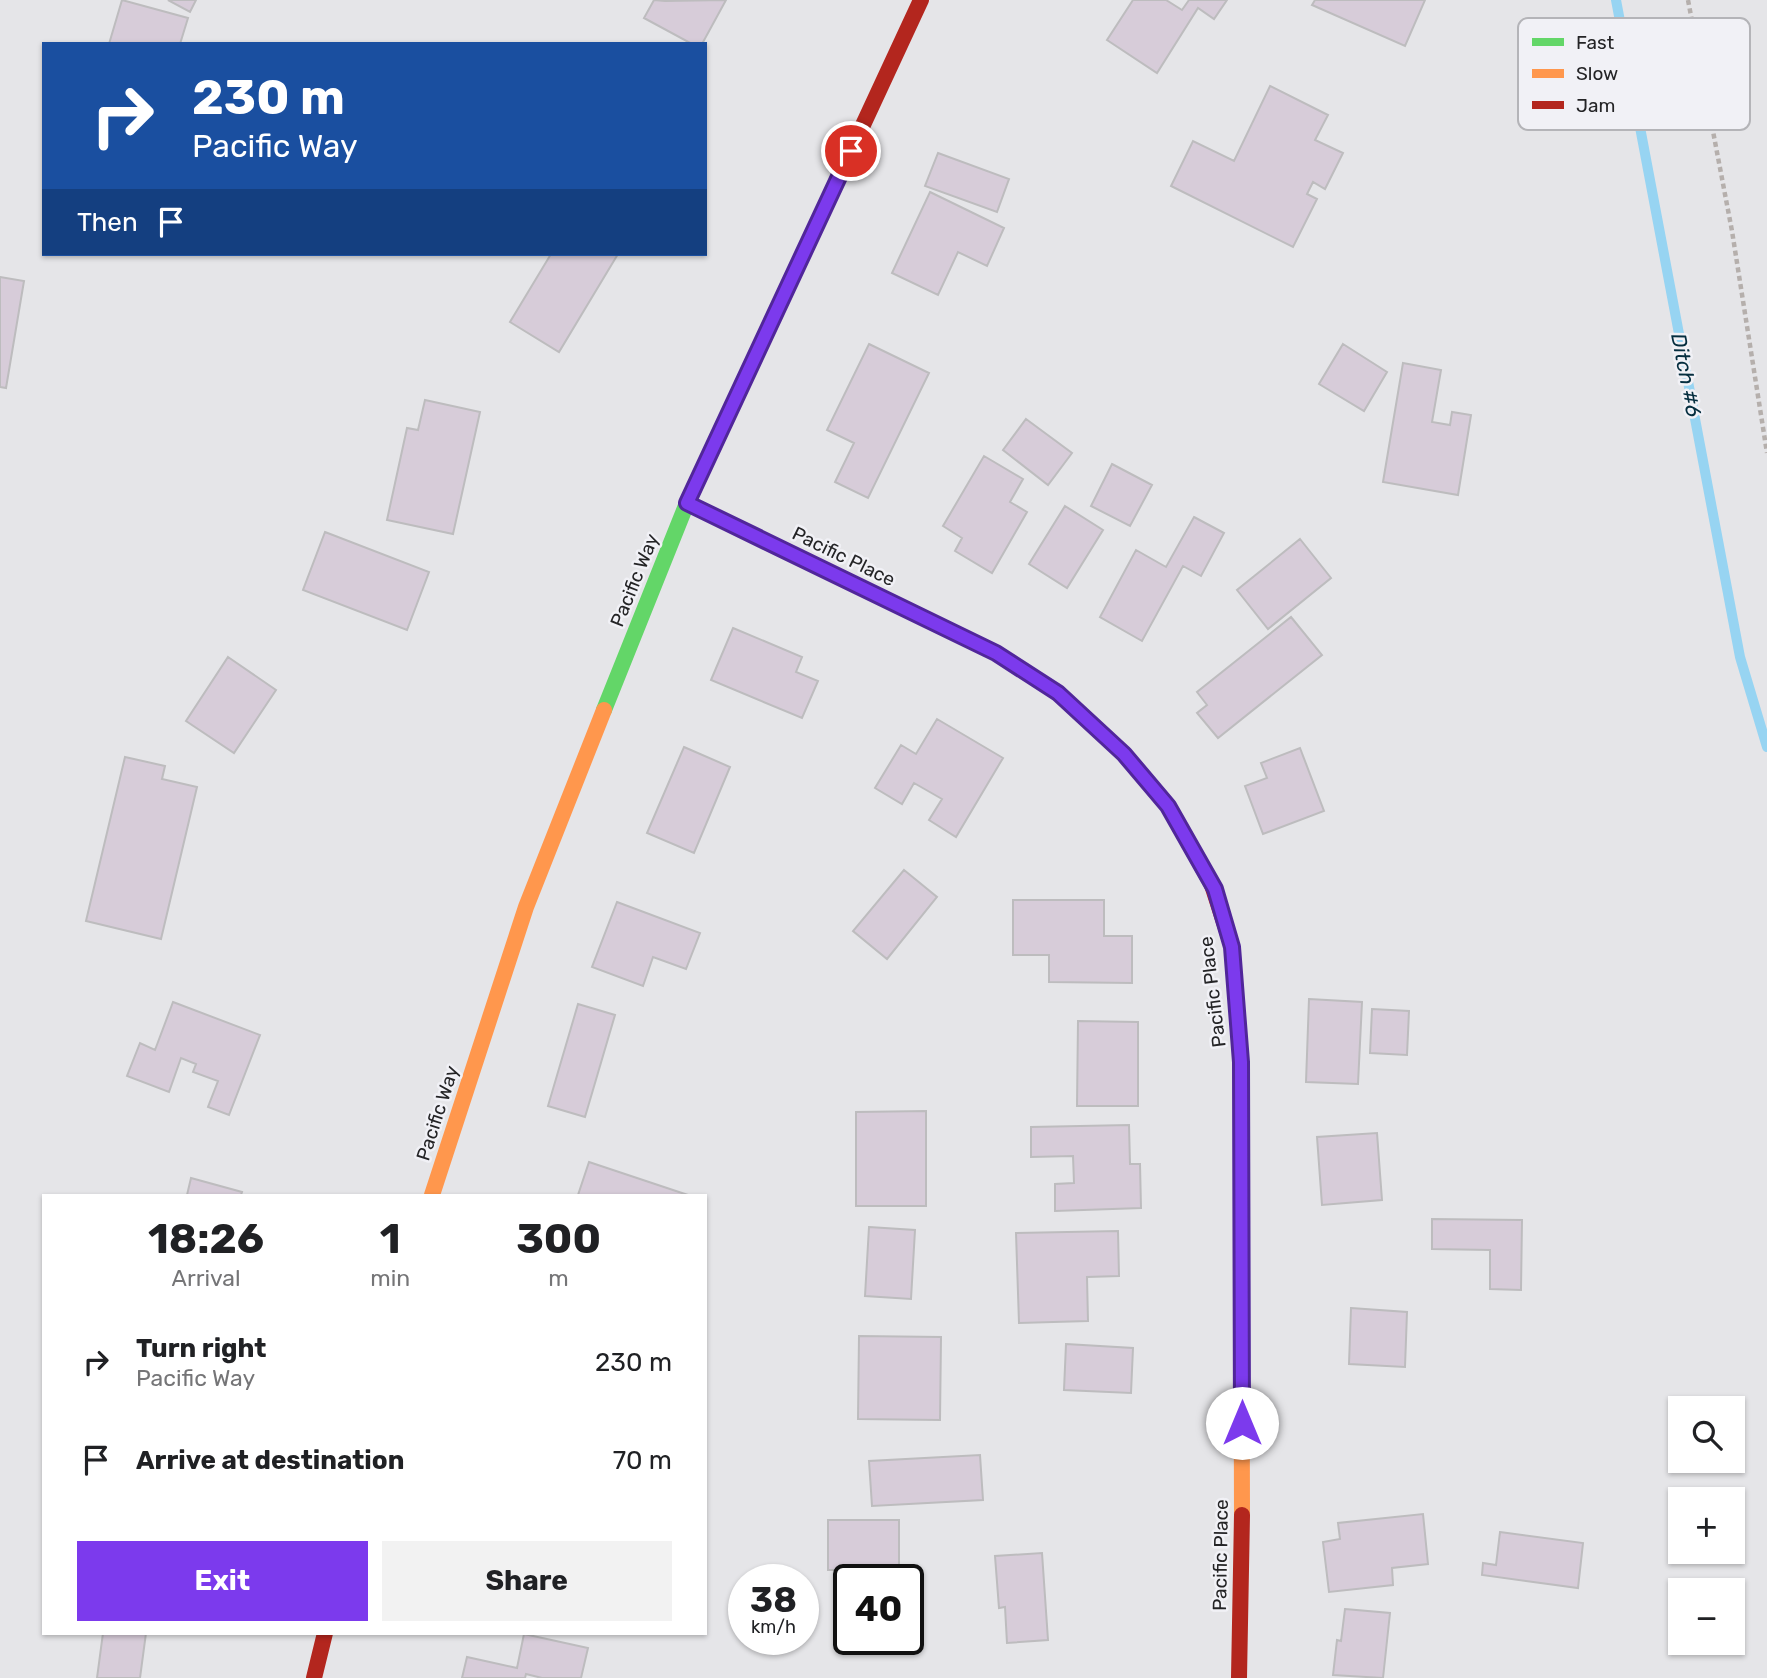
<!DOCTYPE html>
<html lang="en">
<head>
<meta charset="utf-8">
<style>
	body { margin:0; font-family:Rubik,sans-serif; background:#f2f2f2; color:#202124; height:100vh; display:flex; flex-direction:column; font-size:26px; white-space:nowrap }
	* { box-sizing:border-box; margin:0 }
	p { font-size:23px; color:#757577 }
	.icon { flex:none; width:38px; height:38px; fill:none; stroke:currentColor; stroke-width:2; stroke-linecap:round; stroke-linejoin:round }
	.map { position:relative; flex:1; overflow:hidden }
	.side { position:absolute; left:42px; top:1194px; width:665px; height:441px; display:flex; flex-direction:column; background:#fff; border-radius:0px; box-shadow:0 2px 5px #0004 }
	.side>* { flex:none }
	.banner { position:absolute; left:42px; top:42px; width:665px; height:214px; border-radius:0px; box-shadow:0 2px 5px #0004; background:#1a4fa0; color:#fff; overflow:hidden }
	.buttons { position:absolute; left:1668px; top:1396px; display:grid; gap:14px }
	.buttons a { display:grid; place-items:center; width:77px; height:77px; border-radius:0px; background:#fff; box-shadow:0 2px 5px #0004; font-size:35px }
	.speed { position:absolute; left:728px; top:1564px; display:flex; gap:14px; font-size:35px; font-weight:700; text-align:center }
	.speed>* { display:grid; place-content:center; width:91px; height:91px; border-radius:50%; background:#fff; box-shadow:0 2px 5px #0004; line-height:1 }
	.speed small { font-size:18px; font-weight:400 }
	.speed .limit { border:4px solid #111; border-radius:10px; background:#fff; color:#111 }
	.pin { position:absolute; display:grid; place-items:center; width:60px; height:60px; color:#fff; margin:-30px; border:4px solid #fff; border-radius:50%; box-shadow:0 2px 7px #0007 }
	.me { position:absolute; width:77px; margin:-38px; rotate:0deg; stroke-linejoin:round; filter:drop-shadow(0 0 5px #0008) }
	.turn { display:flex; align-items:center; gap:24px; height:147px; padding:0 35px; font-size:32px }
	.turn .icon { width:91px; height:91px; stroke-width:2.5 }
	.turn b { display:block; font-size:49px; line-height:60px }
	.then { display:flex; align-items:center; height:66px; padding:0 35px; background:#0003; gap:14px; font-size:26px }
	.eta { display:flex; justify-content:space-evenly; align-items:center; height:119px; text-align:center }
	.eta b { font-size:42px; font-weight:700; line-height:49px }
	.primary-button { display:flex; gap:14px; margin-top:auto; padding:14px 35px }
	.primary-button a { flex:1; height:80px; border-radius:0px; background:#7c3aed; color:#fff; font-size:28px; font-weight:700; line-height:80px; text-align:center }
	.primary-button a+a { background:#f2f2f2; color:#202124 }
	ul { padding:0; list-style:none }
	li { display:flex; align-items:center; gap:21px; height:98px; padding:0 35px }
	li div { flex:1 }
	li b { display:block; font-size:26px }
	li em { font-style:normal }
	.map>svg:first-child { display:block }
</style>
</head>
<body>
<div class="map">
<svg width="1767" height="1678" viewBox="0 0 1767 1678">
	<rect width="100%" height="100%" fill="#e5e5e8"/>
	<g fill="none" stroke-linecap="round" stroke-linejoin="round">
		<path stroke="#97d4f2" stroke-width="10" d="M 1616,0 L 1740,657 L 1767,747"/>
	</g>
	<path fill="#d7ccd9" stroke="#bdbcbe" stroke-width="2" d="M 122,0 L 188,18 L 180,44 L 109,44 Z
		M 168,0 L 196,0 L 190,12 Z
		M 654,0 L 665,1 L 726,0 L 702,44 L 692,44 L 644,18 Z
		M 1133,0 L 1166,0 L 1182,10 L 1189,0 L 1227,0 L 1214,19 L 1198,8 L 1157,73 L 1107,40 Z
		M 1315,0 L 1425,0 L 1405,46 L 1312,5 Z
		M 1270,86 L 1328,115 L 1315,140 L 1343,153 L 1325,189 L 1313,182 L 1307,194 L 1317,199 L 1293,247 L 1171,186 L 1193,141 L 1234,161 Z
		M 938,153 L 1009,179 L 997,212 L 925,186 Z
		M 930,192 L 1004,228 L 987,266 L 958,252 L 938,295 L 892,273 Z
		M 551,254 L 618,254 L 559,352 L 510,322 Z
		M 0,277 L 24,281 L 6,388 L 0,387 Z
		M 869,344 L 929,373 L 868,498 L 835,482 L 854,443 L 827,430 Z
		M 1343,344 L 1387,372 L 1364,411 L 1319,384 Z
		M 1403,363 L 1441,370 L 1432,422 L 1450,425 L 1452,412 L 1471,415 L 1458,495 L 1383,482 Z
		M 425,400 L 480,412 L 453,534 L 387,520 L 407,428 L 418,430 Z
		M 1026,419 L 1072,453 L 1048,485 L 1003,450 Z
		M 984,456 L 1023,479 L 1010,502 L 1027,512 L 992,573 L 955,551 L 962,538 L 943,526 Z
		M 1112,464 L 1152,485 L 1130,526 L 1091,506 Z
		M 1065,506 L 1103,530 L 1067,588 L 1029,564 Z
		M 1194,517 L 1224,533 L 1201,576 L 1183,566 L 1142,641 L 1100,617 L 1136,550 L 1166,567 Z
		M 325,532 L 429,572 L 407,630 L 303,590 Z
		M 1300,539 L 1331,578 L 1268,629 L 1237,590 Z
		M 1291,617 L 1322,655 L 1218,738 L 1197,713 L 1207,705 L 1197,692 Z
		M 733,628 L 802,657 L 796,672 L 818,681 L 802,718 L 711,680 Z
		M 228,657 L 276,690 L 234,753 L 186,721 Z
		M 937,719 L 1003,758 L 956,837 L 929,820 L 942,799 L 914,783 L 902,804 L 875,788 L 901,745 L 916,754 Z
		M 684,747 L 730,767 L 694,853 L 647,833 Z
		M 1300,748 L 1324,811 L 1263,834 L 1245,786 L 1267,778 L 1261,763 Z
		M 125,757 L 165,766 L 162,779 L 197,787 L 161,939 L 86,921 Z
		M 904,870 L 937,897 L 887,959 L 853,931 Z
		M 1013,900 L 1104,900 L 1104,936 L 1132,936 L 1132,983 L 1049,982 L 1049,955 L 1013,955 Z
		M 617,902 L 700,933 L 686,969 L 653,957 L 643,986 L 592,967 Z
		M 1309,999 L 1362,1002 L 1358,1084 L 1306,1082 Z
		M 173,1002 L 260,1035 L 229,1115 L 208,1107 L 218,1081 L 193,1072 L 196,1064 L 181,1058 L 169,1092 L 127,1076 L 140,1043 L 155,1050 Z
		M 578,1004 L 615,1015 L 585,1117 L 548,1106 Z
		M 1372,1009 L 1409,1011 L 1407,1055 L 1370,1053 Z
		M 1078,1021 L 1138,1022 L 1138,1106 L 1077,1106 Z
		M 926,1111 L 926,1206 L 856,1206 L 856,1112 Z
		M 1129,1125 L 1130,1164 L 1140,1164 L 1141,1208 L 1055,1211 L 1055,1184 L 1074,1183 L 1073,1156 L 1031,1157 L 1031,1127 Z
		M 1377,1133 L 1382,1200 L 1322,1205 L 1317,1137 Z
		M 589,1162 L 688,1195 L 578,1195 Z
		M 191,1178 L 242,1192 L 241,1195 L 187,1195 Z
		M 1432,1219 L 1522,1220 L 1521,1290 L 1490,1289 L 1490,1250 L 1432,1249 Z
		M 869,1227 L 915,1230 L 911,1299 L 865,1296 Z
		M 1118,1231 L 1119,1276 L 1087,1277 L 1088,1321 L 1019,1323 L 1016,1233 Z
		M 1351,1308 L 1407,1312 L 1405,1367 L 1349,1364 Z
		M 859,1336 L 941,1337 L 940,1420 L 858,1419 Z
		M 1066,1344 L 1133,1348 L 1131,1393 L 1064,1390 Z
		M 980,1455 L 983,1500 L 872,1506 L 869,1461 Z
		M 1423,1514 L 1428,1564 L 1392,1568 L 1393,1585 L 1329,1592 L 1323,1542 L 1340,1539 L 1338,1523 Z
		M 828,1520 L 899,1520 L 899,1570 L 828,1570 Z
		M 1500,1532 L 1583,1543 L 1578,1588 L 1482,1575 L 1483,1563 L 1496,1565 Z
		M 1042,1553 L 1048,1640 L 1007,1643 L 1005,1607 L 999,1608 L 995,1556 Z
		M 1345,1609 L 1390,1613 L 1383,1678 L 1333,1675 L 1337,1640 L 1341,1641 Z
		M 103,1633 L 146,1633 L 140,1678 L 97,1678 Z
		M 524,1634 L 588,1648 L 581,1678 L 542,1678 L 526,1674 L 525,1678 L 462,1678 L 467,1657 L 517,1668 Z"/>
	<g fill="none" stroke-linecap="round" stroke-linejoin="round">
		<path stroke="#b5afac" stroke-width="4.5" stroke-dasharray="5 3.5" stroke-linecap="butt" d="M 1688,0 L 1732,231 L 1767,453"/>
		<path stroke="#63d668" stroke-width="16" d="M 687,503 L 996,653 L 1058,693 L 1124,754 L 1168,806 L 1212,885
			M 604,710 L 687,503 L 804,252"/>
		<path stroke="#ff974d" stroke-width="16" d="M 1241,1116 L 1242,1515
			M 432,1195 L 526,907 L 604,710"/>
		<path stroke="#b3261e" stroke-width="16" d="M 804,252 L 921,0
			M 1212,885 L 1232,947 L 1241,1062 L 1241,1116
			M 314,1678 L 325,1633
			M 1239,1678 L 1242,1515"/>
	</g>
	<g fill="none" stroke-linecap="round" stroke-linejoin="round">
		<g stroke="#51269a" stroke-width="18">
			<path id="route" d="M 851,151 L 687,503 L 996,653 L 1058,693 L 1124,754 L 1168,806 L 1215,889 L 1232,947 L 1241,1062 L 1242,1423"/>
		</g>
		<use href="#route" stroke="#7c3aed" stroke-width="12"/>
	</g>
	<g text-anchor="middle" stroke-width="5" stroke-linejoin="round" paint-order="stroke">
		<g font-size="19" fill="#242426" stroke="#f1f1f6">
			<text transform="translate(844 556) rotate(26)" y="7">Pacific Place</text>
			<text transform="translate(634 580) rotate(-68)" y="7">Pacific Way</text>
			<text transform="translate(1212 992) rotate(-97)" y="7">Pacific Place</text>
			<text transform="translate(437 1113) rotate(-72)" y="7">Pacific Way</text>
			<text transform="translate(1220 1555) rotate(-89)" y="7">Pacific Place</text>
		</g>
		<g font-size="21" font-style="italic" fill="#052e3f" stroke="#f1f1f6">
			<text transform="translate(1686 375) rotate(79)" y="7">Ditch #6</text>
		</g>
	</g>
	<rect x="1518" y="18" width="232" height="112" rx="10" fill="#f1f1f6" stroke="#b4b4b8" stroke-width="2"/>
	<rect x="1532" y="38" width="32" height="8" fill="#63d668"/>
	<rect x="1532" y="69" width="32" height="9" fill="#ff974d"/>
	<rect x="1532" y="101" width="32" height="8" fill="#b3261e"/>
	<g font-size="19" fill="#242426">
		<text x="1576" y="49">Fast</text>
		<text x="1576" y="80">Slow</text>
		<text x="1576" y="112">Jam</text>
	</g>
</svg>
<div class="buttons">
<a><svg class="icon" aria-label="search" viewBox="0 0 24 24"><circle cx="10" cy="10" r="6"/><path d="M15 15l6 6"/></svg></a>
<a>+</a>
<a>−</a>
</div>
<div class="speed"><div>38<small>km/h</small></div><div class="limit">40</div></div>
<div class="pin" style="left:851px;top:151px;background:#d93025"><svg class="icon" aria-label="arrive" viewBox="0 0 24 24"><path d="M6 21V4h12l-3 4 3 4H6"/></svg></div>
<svg class="me" style="left:1242px;top:1423px" viewBox="-20 -20 40 40"><circle r="19" fill="#fff"/><path d="M0-13L10 11 0 6-10 11z" fill="#7c3aed"/></svg>
<div class="banner">
<div class="turn"><svg class="icon" aria-label="right" viewBox="0 0 24 24"><path d="M7 20v-9h11M14 6l5 5-5 5"/></svg><div><b>230 m</b>Pacific Way</div></div>
<div class="then">Then<svg class="icon" aria-label="arrive" viewBox="0 0 24 24"><path d="M6 21V4h12l-3 4 3 4H6"/></svg></div>
</div>
<section class="side">
<div class="eta">
<div><b>18:26</b><p>Arrival</p></div>
<div><b>1</b><p>min</p></div>
<div><b>300</b><p>m</p></div>
</div>
<ul>
<li><svg class="icon" aria-label="right" viewBox="0 0 24 24"><path d="M7 20v-9h11M14 6l5 5-5 5"/></svg><div><b>Turn right</b><p>Pacific Way</p></div><em>230 m</em></li>
<li><svg class="icon" aria-label="arrive" viewBox="0 0 24 24"><path d="M6 21V4h12l-3 4 3 4H6"/></svg><div><b>Arrive at destination</b></div><em>70 m</em></li>
</ul>
<div class="primary-button"><a>Exit</a><a>Share</a></div>
</section>
</div>
</body>
</html>
